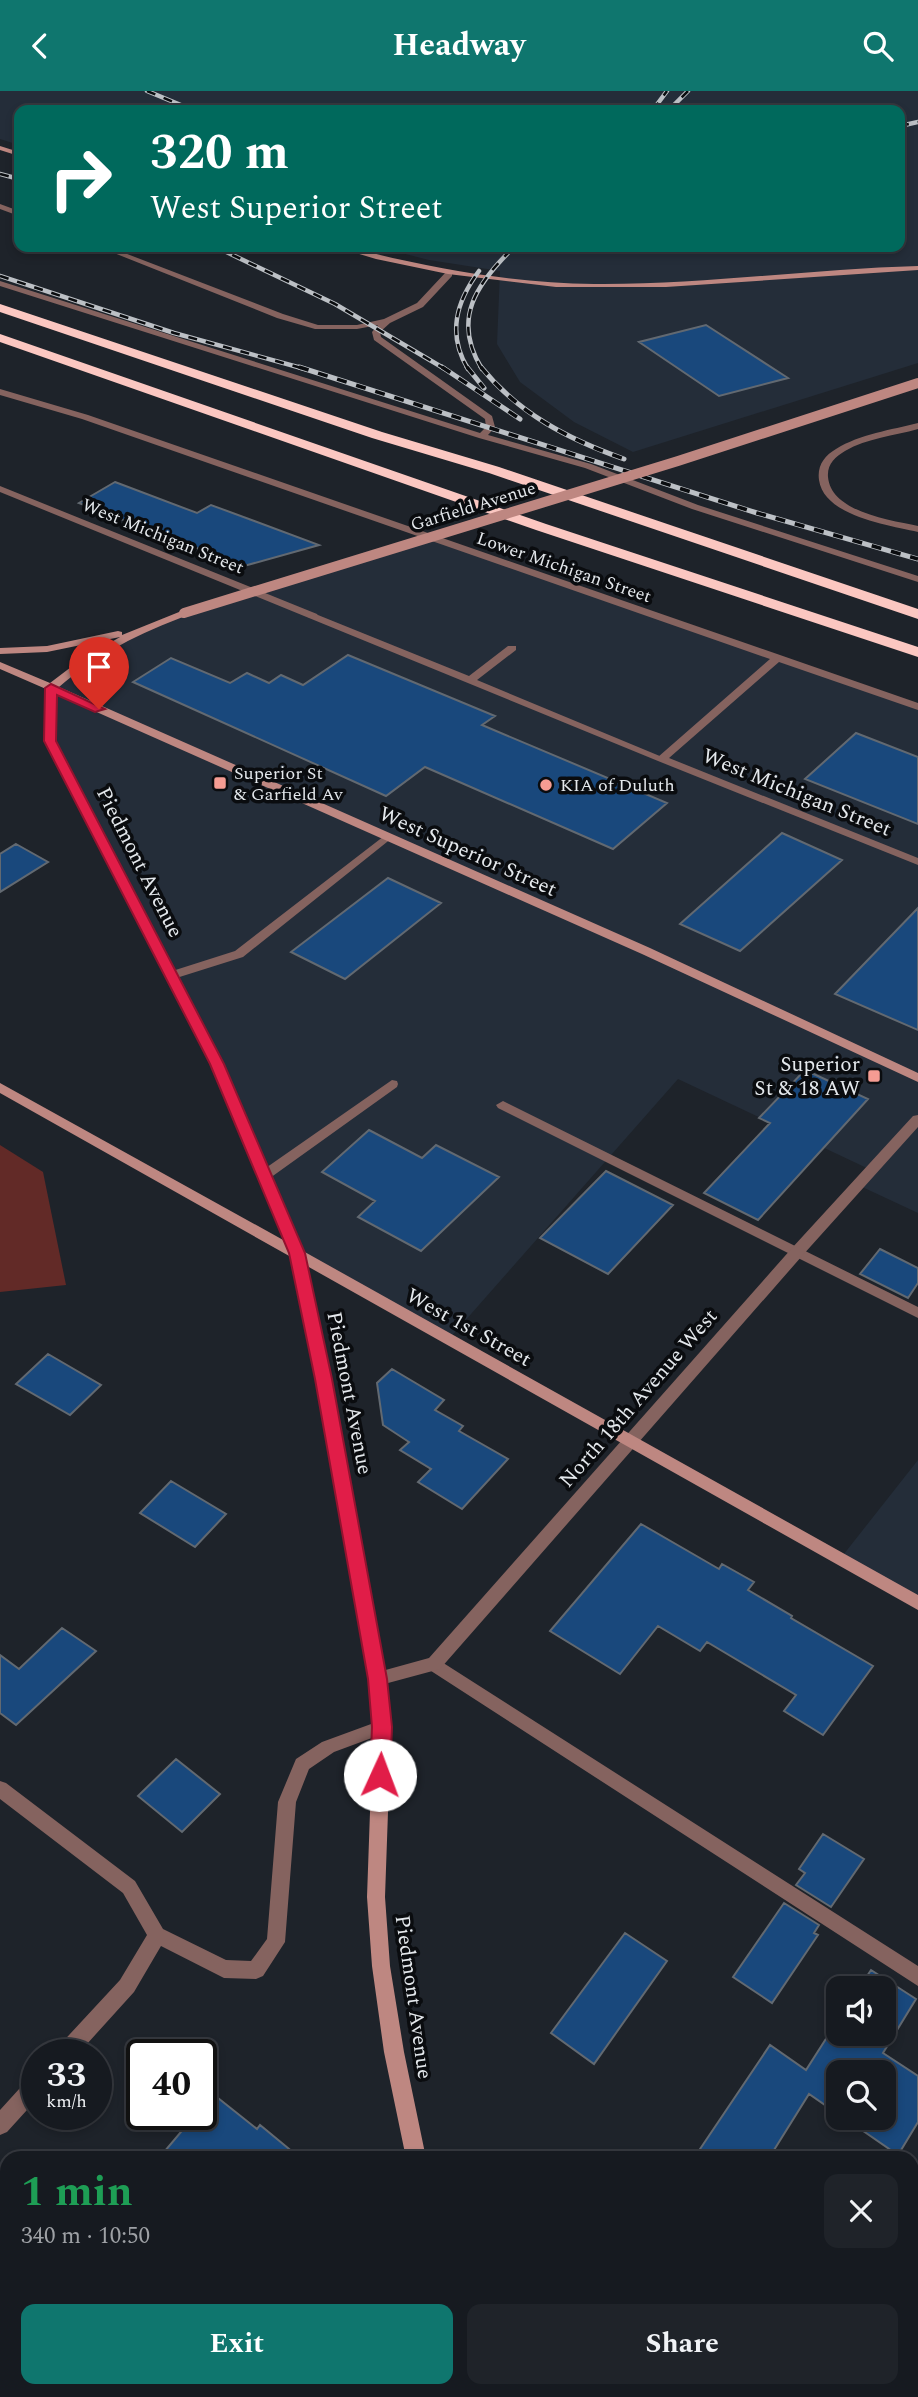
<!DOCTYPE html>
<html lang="en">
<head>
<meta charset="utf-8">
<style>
	body { margin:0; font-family:Spectral,serif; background:#1f2329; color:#f1f3f6; height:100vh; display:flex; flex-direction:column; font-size:26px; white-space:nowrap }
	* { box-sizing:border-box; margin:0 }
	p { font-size:23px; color:#9ea1a5 }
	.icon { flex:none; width:38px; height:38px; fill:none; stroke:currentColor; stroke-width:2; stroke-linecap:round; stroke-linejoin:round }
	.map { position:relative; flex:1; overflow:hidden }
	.side { position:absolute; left:0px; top:2060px; width:919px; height:247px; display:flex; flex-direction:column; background:#161a20; border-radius:21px 21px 0 0; box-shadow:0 4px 10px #0003,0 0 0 2px #35383e }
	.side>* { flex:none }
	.guide { position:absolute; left:14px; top:14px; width:891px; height:147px; border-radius:14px; box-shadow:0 4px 10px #0003,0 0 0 2px #35383e; background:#00695c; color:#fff; overflow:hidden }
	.controls { position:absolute; left:826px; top:1885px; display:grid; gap:14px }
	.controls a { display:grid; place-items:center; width:70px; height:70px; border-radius:14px; background:#161a20; box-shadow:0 4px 10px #0003,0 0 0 2px #35383e; font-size:35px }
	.speed { position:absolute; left:21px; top:1948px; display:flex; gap:14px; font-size:35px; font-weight:700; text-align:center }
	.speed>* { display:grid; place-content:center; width:91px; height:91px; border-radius:50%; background:#161a20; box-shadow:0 4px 10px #0003,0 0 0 2px #35383e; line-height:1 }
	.speed small { font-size:18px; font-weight:400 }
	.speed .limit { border:4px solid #111; border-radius:10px; background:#fff; color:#111 }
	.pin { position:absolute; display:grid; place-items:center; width:60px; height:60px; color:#fff; margin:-72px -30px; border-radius:50% 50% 50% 0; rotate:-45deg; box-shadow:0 0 7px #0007 }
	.pin .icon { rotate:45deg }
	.me { position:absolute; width:77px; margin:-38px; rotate:2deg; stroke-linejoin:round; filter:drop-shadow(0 0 5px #0008) }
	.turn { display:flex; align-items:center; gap:24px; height:147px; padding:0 21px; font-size:32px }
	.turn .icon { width:91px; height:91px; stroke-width:2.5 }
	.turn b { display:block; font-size:49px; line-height:60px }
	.round { display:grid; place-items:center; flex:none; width:74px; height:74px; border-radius:14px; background:#1f2329 }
	.headline { display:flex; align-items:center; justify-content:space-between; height:119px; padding:0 21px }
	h1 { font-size:42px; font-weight:700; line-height:52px; color:#1e9e55 }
	.button { display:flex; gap:14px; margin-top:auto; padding:14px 21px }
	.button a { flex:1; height:80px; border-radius:14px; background:#0f766e; color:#fff; font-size:28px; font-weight:700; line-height:80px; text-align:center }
	.button a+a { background:#1f2329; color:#f1f3f6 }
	header { display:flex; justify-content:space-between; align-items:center; height:91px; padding:0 21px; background:#0f766e; color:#fff; font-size:32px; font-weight:700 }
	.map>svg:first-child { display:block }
</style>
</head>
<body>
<header><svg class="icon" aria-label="back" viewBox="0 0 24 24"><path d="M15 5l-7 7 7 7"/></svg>Headway<svg class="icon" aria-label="search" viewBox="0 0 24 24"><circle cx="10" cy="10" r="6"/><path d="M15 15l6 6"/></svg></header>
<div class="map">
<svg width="918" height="2306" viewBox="0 0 918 2306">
	<rect width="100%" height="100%" fill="#1e232a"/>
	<path fill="#242d39" d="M 0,0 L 918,0 L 918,272 L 633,361 L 574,331 L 520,291 L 497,253 L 500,180 L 429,169 L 378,156 L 900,156 L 900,19 L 19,19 L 19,54 L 0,48 Z
		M 423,444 L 918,617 L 918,1122 L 858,1094 L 871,1079 L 678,988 L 449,1248 L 297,1162 L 170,885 L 50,650 L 51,597 L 143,537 Z
		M 918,1369 L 918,1512 L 840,1468 Z"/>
	<path fill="#622a27" d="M 0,1054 L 43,1081 L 66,1194 L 0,1201 Z"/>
	<path fill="#19487c" stroke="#626971" stroke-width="2" d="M 706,234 L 788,287 L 719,305 L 639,251 Z
		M 115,391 L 197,422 L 211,414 L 319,454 L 244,475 L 79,412 Z
		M 348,564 L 495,625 L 482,634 L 667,712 L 613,758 L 425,676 L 386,705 L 133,591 L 171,567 L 230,592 L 247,582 L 269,592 L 281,584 L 303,594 Z
		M 856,642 L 918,666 L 918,733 L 805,688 Z
		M 782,742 L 842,769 L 740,860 L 680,833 Z
		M 16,753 L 48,771 L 0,801 L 0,763 Z
		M 388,787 L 441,812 L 345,888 L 291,861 Z
		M 918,817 L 918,939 L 835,903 Z
		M 805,979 L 868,1008 L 758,1129 L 704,1102 L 770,1032 L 759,1027 Z
		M 369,1039 L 422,1067 L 436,1054 L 499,1086 L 421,1160 L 358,1126 L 375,1110 L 322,1081 Z
		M 606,1080 L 673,1114 L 608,1183 L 540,1147 Z
		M 880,1158 L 918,1177 L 918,1192 L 908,1207 L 860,1183 Z
		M 48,1263 L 101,1294 L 70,1324 L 16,1293 Z
		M 392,1278 L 444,1309 L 435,1319 L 463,1335 L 459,1340 L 508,1368 L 462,1418 L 418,1391 L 431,1378 L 400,1359 L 409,1351 L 383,1334 L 377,1292 Z
		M 171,1390 L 226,1423 L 195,1456 L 140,1422 Z
		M 641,1433 L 719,1478 L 722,1473 L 754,1491 L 748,1499 L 792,1525 L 791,1527 L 873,1575 L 823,1644 L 784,1620 L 796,1604 L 707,1551 L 700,1560 L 658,1535 L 620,1583 L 550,1540 Z
		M 62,1537 L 96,1560 L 16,1634 L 0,1622 L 0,1564 L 19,1578 Z
		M 176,1668 L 220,1703 L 182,1741 L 138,1705 Z
		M 823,1743 L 864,1768 L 831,1816 L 796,1794 L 805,1782 L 799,1778 Z
		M 784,1812 L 819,1834 L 814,1842 L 818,1844 L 772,1912 L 733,1886 Z
		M 625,1842 L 667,1870 L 594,1973 L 551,1942 Z
		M 871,1879 L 916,1908 L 883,1962 L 918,1985 L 918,2031 L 898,2064 L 843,2026 L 884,2026 L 884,1981 L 838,1981 L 838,2023 L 809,2003 L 769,2067 L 694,2067 L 770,1954 L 806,1979 L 838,1929 L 838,1942 L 884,1942 L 884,1897 L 859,1897 Z
		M 213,2003 L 257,2038 L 260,2034 L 300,2067 L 159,2067 L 196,2023 L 201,2023 L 201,2017 Z"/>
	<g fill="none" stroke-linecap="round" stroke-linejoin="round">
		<path fill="#85635f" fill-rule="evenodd" d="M 0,113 L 19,120 L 19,125 L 0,118 Z
			M 99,156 L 109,156 L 283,223 L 318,234 L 357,234 L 384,228 L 417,212 L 446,181 L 452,181 L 452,185 L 423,216 L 390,232 L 380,241 L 381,246 L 492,325 L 495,336 L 488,344 L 591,373 L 698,414 L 918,485 L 918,491 L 692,418 L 585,377 L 479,347 L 0,195 L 0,190 L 480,342 L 486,336 L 485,328 L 374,249 L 372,241 L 378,234 L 357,238 L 315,238 L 277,227 Z
			M 918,332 L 918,338 C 894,345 867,347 845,360 C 835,366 827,373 828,386 C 831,421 890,429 918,435 L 918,441 C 888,434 824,425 819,389 C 817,375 824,365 836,358 C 860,343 891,339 918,332 Z
			M 313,522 L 469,585 L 508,555 L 516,555 L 516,559 L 477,589 L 667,668 L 666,670 L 658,670 L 309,527 L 308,525 Z
			M 392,989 L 397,990 L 398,993 L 397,996 L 270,1087 L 260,1087 L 258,1084 L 260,1081 Z
			M 503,1010 L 918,1216 L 918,1227 L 498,1017 L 496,1014 Z
			M 434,1566 L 918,1875 L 918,1895 L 428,1578 L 426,1573 L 428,1568 Z"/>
		<path fill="#85635f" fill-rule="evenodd" d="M 0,298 L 88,324 L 918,612 L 918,619 L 779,571 L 669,667 L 918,767 L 918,774 L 658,670 L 658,666 L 770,568 L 82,328 L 0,304 Z
			M 0,395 L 317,523 L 318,525 L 309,527 L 0,401 Z
			M 388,742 L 394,745 L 392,747 L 243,866 L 170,889 L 164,885 L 166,882 L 235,860 Z
			M 918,1024 L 918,1036 L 802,1165 L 440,1578 L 377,1595 L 371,1593 L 369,1588 L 371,1583 L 429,1567 L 792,1157 L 913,1025 Z
			M 382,1629 L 388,1631 L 391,1636 L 388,1641 L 334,1661 L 309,1678 L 296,1711 L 285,1851 L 263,1885 L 256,1888 L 224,1887 L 161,1855 L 134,1901 L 77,1964 L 55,1964 L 57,1957 L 120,1889 L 147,1844 L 123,1802 L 0,1708 L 0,1690 L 6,1692 L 135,1790 L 163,1838 L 226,1869 L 251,1870 L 267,1848 L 278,1711 L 296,1668 L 322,1651 Z
			M 37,1984 L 37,2008 L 7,2041 L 0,2044 L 0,2019 L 30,1986 Z
			M 796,2300 L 824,2300 L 827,2306 L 799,2306 Z"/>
		<path fill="#be8781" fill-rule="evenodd" d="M 0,55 L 19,61 L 19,65 L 0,59 Z
			M 336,156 L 348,156 C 429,177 511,192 594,193 C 702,194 810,178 918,175 L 918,179 L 666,196 L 556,196 L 448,183 L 376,168 Z
			M 184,519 L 188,520 L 188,524 C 140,542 97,563 59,596 L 650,857 L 918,982 L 918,991 L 642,863 L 56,603 L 55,650 L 223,973 L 303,1160 L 918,1504 L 918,1519 L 307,1175 L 331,1288 L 385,1588 L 391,1636 L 385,1806 L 390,1875 L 404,1961 L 426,2067 L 406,2067 L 384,1961 L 372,1875 L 367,1806 L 373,1636 L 369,1588 L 317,1288 L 291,1166 L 0,1002 L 0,992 L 285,1150 L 211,973 L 45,650 L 46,598 L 0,578 L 0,571 L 50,592 L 79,570 L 120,546 L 47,561 L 0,563 L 0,557 L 47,555 L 118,540 L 122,541 L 122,544 Z
			M 453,2300 L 474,2300 L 476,2306 L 454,2306 Z"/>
		<path fill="#fbc7c1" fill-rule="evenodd" d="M 0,213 L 382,341 L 499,376 L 918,518 L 918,528 L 489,382 L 372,347 L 0,221 Z
			M 0,243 L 546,433 L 918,556 L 918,566 L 536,439 L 0,251 Z"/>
		<g stroke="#bcc0c5" stroke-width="4.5">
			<path id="rail-far1" d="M 147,0 L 188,17
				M 653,19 L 667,0
				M 669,19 L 688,0
				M 900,35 L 918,31
				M 0,83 L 19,88
				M 216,156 L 335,213 L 445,278
				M 0,185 L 174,242 L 305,278
				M 468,278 C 447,243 456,211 479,180
				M 482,278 C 451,228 477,192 514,156"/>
		</g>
		<g stroke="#bcc0c5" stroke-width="5">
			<path id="rail" d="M 299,276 L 757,422 L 918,468
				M 442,276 L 520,328
				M 467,276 L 484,297
				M 481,276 C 519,323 568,348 624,368"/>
		</g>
		<use href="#rail-far1" stroke="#0a0c0f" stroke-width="2.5" stroke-dasharray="9" stroke-linecap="butt"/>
		<use href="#rail" stroke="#0a0c0f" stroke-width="3.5" stroke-dasharray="10" stroke-linecap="butt"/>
		<path stroke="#be8781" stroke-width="10" d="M 184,522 L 678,370 L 918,292"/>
	</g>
	<path fill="#e11d48" stroke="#92132f" stroke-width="2" d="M 51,593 L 105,618 L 95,621 L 57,604 L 56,650 L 224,973 L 305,1162 L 332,1288 L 387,1588 L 392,1636 L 390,1684 L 387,1691 L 380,1693 L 373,1691 L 370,1684 L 372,1636 L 368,1588 L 315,1288 L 289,1162 L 210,973 L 44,650 L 45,597 Z"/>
	<g fill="#f59c93" stroke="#0a0c0f" stroke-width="2.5">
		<rect x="213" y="685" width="14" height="14" rx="3.5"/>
		<circle cx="546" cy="694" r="7"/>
		<rect x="867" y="978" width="14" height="14" rx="3.5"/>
	</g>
	<g text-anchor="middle" stroke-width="7" stroke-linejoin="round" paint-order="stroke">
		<g font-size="18" fill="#e4e8ec" stroke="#0a0c0f">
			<text transform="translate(473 415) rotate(-17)" y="6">Garfield Avenue</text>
			<text transform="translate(163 445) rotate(22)" y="6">West Michigan Street</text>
			<text transform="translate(564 476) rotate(19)" y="6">Lower Michigan Street</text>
		</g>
		<g font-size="18" fill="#e4e8ec" stroke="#0a0c0f" text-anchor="start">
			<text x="234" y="688">Superior St<tspan x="234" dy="21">&amp; Garfield Av</tspan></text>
			<text x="560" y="700">KIA of Duluth</text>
		</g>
		<g font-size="21" fill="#e4e8ec" stroke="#0a0c0f">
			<text transform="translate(797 701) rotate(22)" y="7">West Michigan Street</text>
			<text transform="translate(468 760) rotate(24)" y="7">West Superior Street</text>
			<text transform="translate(140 771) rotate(63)" y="7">Piedmont Avenue</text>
			<text transform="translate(469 1236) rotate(29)" y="7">West 1st Street</text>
			<text transform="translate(350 1302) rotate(79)" y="7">Piedmont Avenue</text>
			<text transform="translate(638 1307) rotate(-49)" y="7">North 18th Avenue West</text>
			<text transform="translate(414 1906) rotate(82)" y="7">Piedmont Avenue</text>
		</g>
		<g font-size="21" fill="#e4e8ec" stroke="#0a0c0f" text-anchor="end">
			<text x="860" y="980">Superior<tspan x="860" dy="24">St &amp; 18 AW</tspan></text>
		</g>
	</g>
</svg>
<div class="controls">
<a><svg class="icon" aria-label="sound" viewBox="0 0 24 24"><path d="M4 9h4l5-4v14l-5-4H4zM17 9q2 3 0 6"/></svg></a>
<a><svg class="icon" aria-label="search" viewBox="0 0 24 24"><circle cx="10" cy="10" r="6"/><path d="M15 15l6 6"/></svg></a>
</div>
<div class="speed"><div>33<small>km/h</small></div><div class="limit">40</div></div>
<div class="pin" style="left:99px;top:618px;background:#d93025"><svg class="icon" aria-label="arrive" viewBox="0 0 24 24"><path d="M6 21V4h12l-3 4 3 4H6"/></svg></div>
<svg class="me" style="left:380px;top:1684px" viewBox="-20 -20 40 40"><circle r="19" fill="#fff"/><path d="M0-13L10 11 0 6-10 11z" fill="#e11d48"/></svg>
<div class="guide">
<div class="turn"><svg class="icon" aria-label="right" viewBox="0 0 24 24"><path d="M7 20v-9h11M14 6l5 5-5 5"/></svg><div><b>320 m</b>West Superior Street</div></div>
</div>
<section class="side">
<div class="headline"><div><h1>1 min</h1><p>340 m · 10:50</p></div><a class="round"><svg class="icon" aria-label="close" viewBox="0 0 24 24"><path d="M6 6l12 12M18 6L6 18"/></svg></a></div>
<div class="button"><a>Exit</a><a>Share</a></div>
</section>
</div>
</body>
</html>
